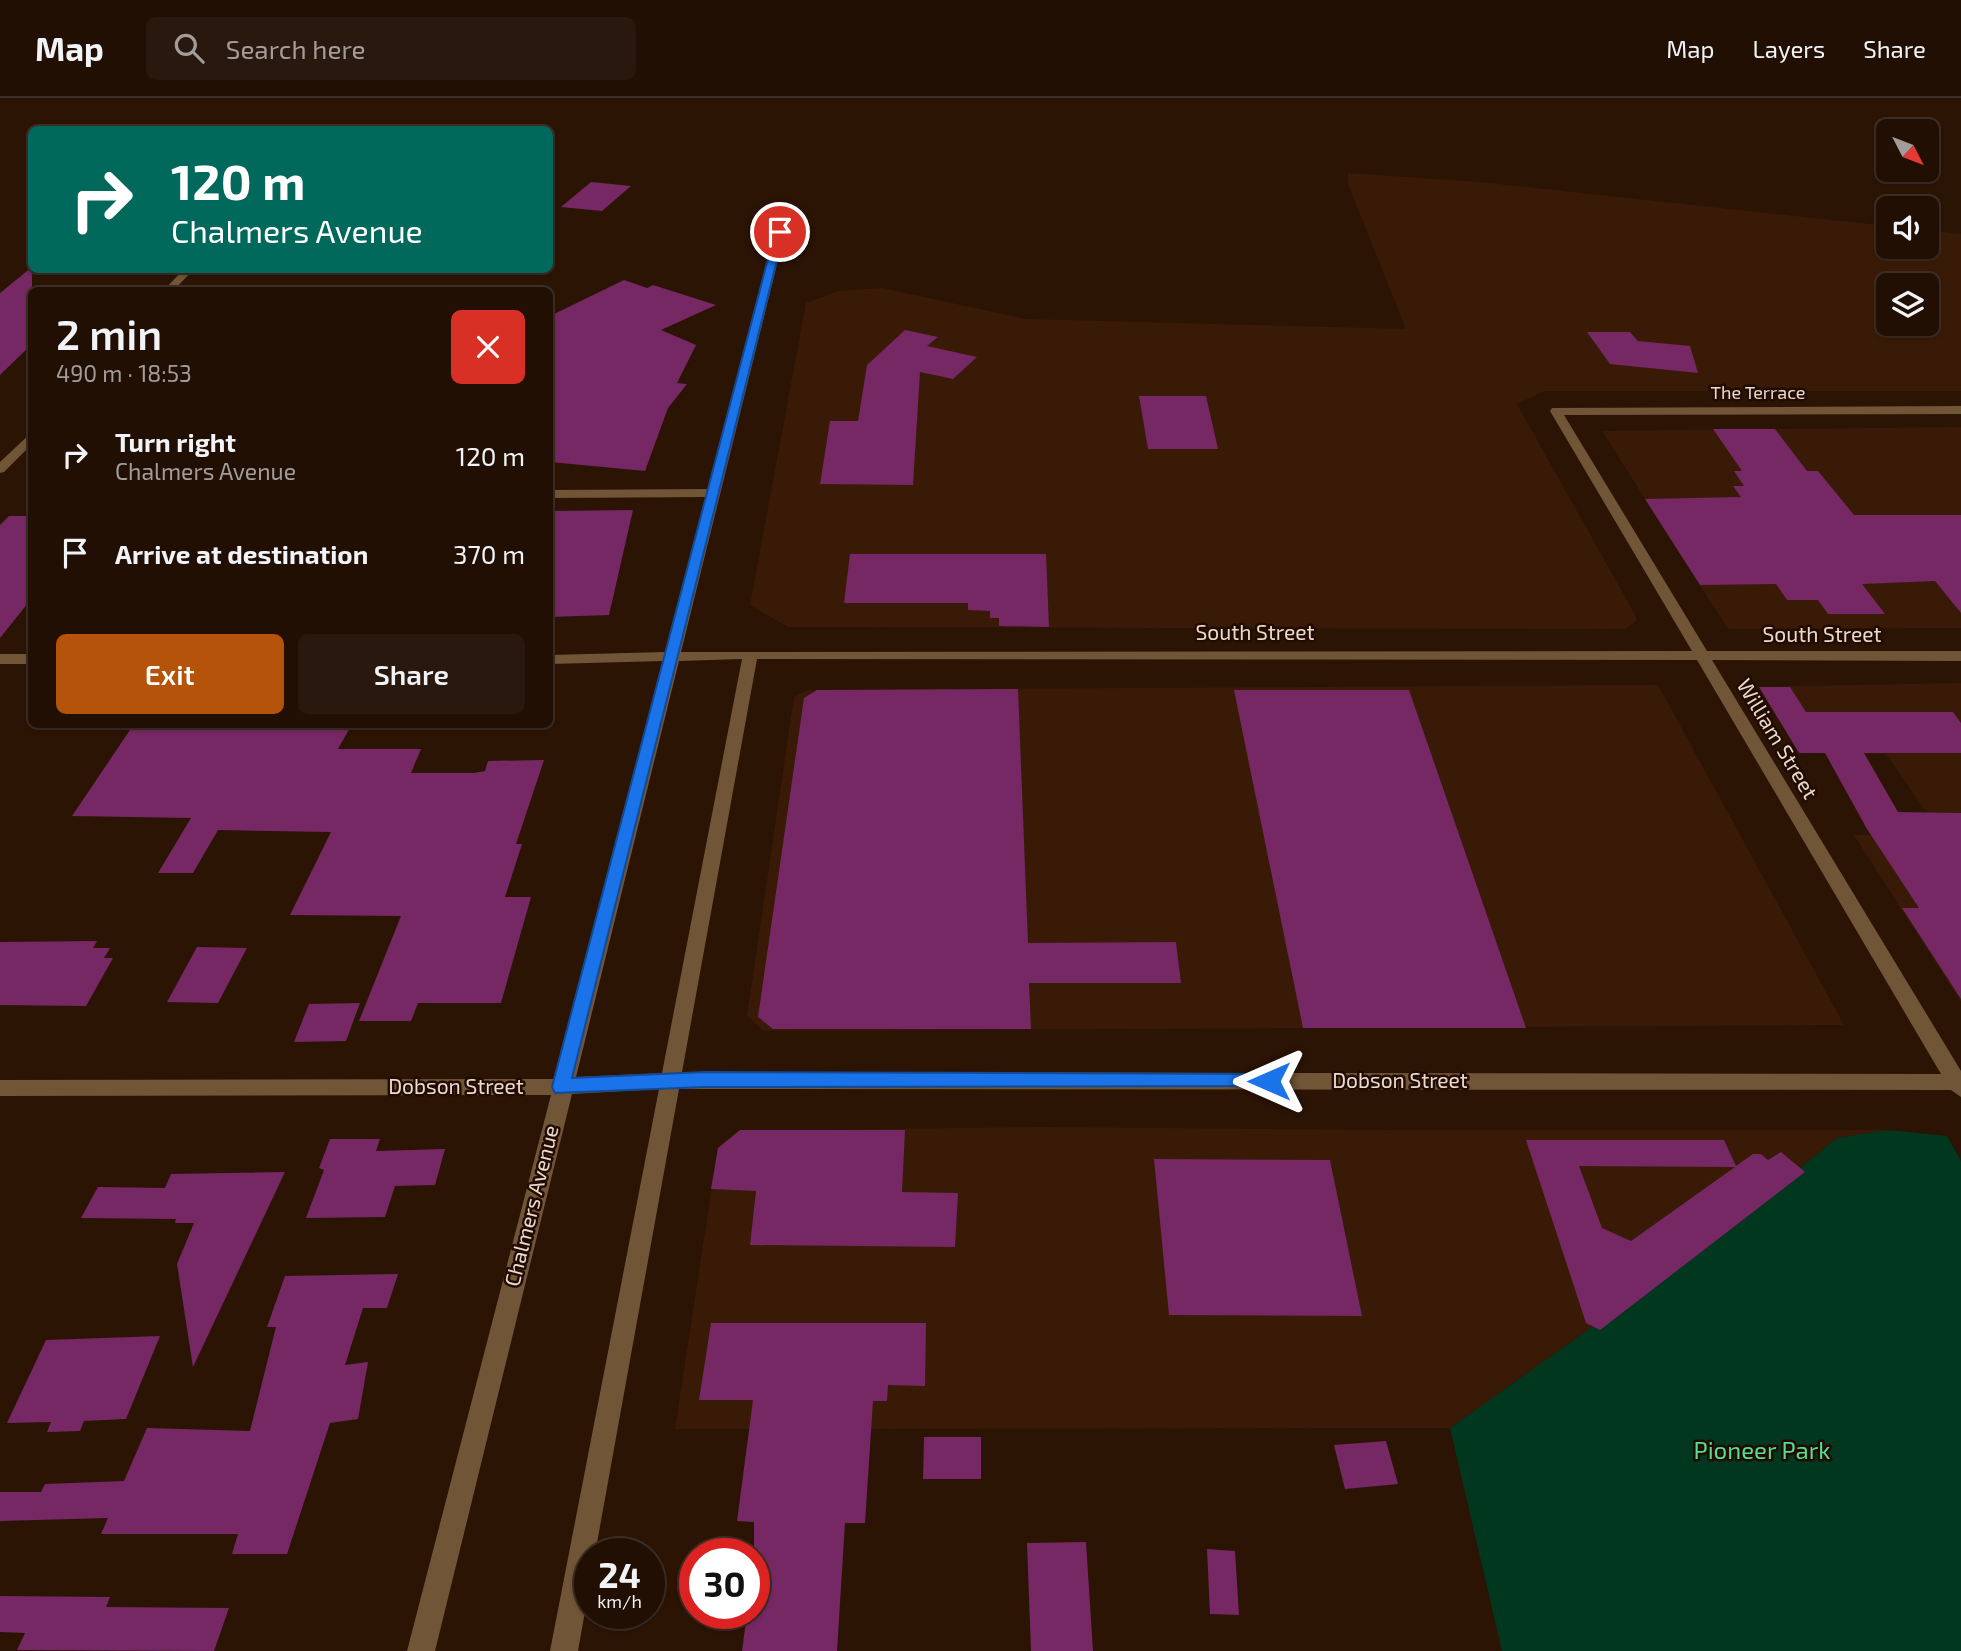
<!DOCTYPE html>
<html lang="en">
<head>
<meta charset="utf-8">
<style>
	body { margin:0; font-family:"Exo 2",sans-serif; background:#29180e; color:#f1f3f6; height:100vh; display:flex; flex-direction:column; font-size:26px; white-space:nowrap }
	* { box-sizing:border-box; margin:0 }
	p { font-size:23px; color:#a29c9a }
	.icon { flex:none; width:38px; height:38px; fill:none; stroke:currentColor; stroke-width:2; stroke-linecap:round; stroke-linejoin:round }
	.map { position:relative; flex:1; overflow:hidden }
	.side { position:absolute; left:28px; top:189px; width:525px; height:441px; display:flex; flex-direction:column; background:#210f04; border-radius:10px; box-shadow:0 2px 5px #0004,0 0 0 2px #3e2f26 }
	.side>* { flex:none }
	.top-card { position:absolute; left:28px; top:28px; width:525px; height:147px; border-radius:10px; box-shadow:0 2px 5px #0004,0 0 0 2px #3e2f26; background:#00695c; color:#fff; overflow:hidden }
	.needle { width:46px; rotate:132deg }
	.controls { position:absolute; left:1876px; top:21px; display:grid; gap:14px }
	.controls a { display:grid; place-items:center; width:63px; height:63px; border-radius:10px; background:#210f04; box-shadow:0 2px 5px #0004,0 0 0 2px #3e2f26; font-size:35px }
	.speed { position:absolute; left:574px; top:1440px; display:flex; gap:14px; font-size:35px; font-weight:700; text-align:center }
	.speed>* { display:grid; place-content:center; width:91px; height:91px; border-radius:50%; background:#210f04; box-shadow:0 2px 5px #0004,0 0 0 2px #3e2f26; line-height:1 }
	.speed small { font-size:18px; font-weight:400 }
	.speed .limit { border:10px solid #d22; background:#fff; color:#111 }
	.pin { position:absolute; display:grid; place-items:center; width:60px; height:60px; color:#fff; margin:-30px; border:4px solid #fff; border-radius:50%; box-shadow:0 2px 7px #0007 }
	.me { position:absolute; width:77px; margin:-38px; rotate:270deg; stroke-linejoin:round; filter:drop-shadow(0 0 5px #0008) }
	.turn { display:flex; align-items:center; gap:24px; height:147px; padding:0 28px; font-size:32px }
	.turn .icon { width:91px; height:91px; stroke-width:2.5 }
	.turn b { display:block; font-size:49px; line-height:60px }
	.round { display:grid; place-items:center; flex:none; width:74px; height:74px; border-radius:10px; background:#29180e }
	.head { display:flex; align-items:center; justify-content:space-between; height:119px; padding:0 28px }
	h1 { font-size:42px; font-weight:600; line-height:52px }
	.cta { display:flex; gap:14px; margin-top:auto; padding:14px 28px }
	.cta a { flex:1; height:80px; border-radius:10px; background:#b45309; color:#fff; font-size:28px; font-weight:600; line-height:80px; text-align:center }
	.cta a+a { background:#29180e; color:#f1f3f6 }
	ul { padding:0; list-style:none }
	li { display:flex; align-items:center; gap:21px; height:98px; padding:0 28px }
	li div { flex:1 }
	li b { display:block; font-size:26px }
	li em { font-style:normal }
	header { display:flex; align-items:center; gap:42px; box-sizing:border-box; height:98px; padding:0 35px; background:#210f04; border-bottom:2px solid #3e2f26 }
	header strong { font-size:33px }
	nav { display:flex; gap:38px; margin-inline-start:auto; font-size:24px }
	.search { width:490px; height:63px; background:#29180e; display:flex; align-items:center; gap:18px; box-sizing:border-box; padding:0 24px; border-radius:10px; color:#a29c9a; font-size:26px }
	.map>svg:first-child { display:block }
</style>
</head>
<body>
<header>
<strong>Map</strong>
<div class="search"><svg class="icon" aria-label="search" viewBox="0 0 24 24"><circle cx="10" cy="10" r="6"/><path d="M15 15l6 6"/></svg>Search here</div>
<nav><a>Map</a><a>Layers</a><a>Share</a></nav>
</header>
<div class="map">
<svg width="1961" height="1553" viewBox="0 0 1961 1553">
	<rect width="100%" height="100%" fill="#2c1405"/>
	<path fill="#391a06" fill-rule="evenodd" d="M 1348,75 L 1479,84 L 1888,128 L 1888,149 L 1927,149 L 1927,132 L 1961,136 L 1961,293 L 1544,293 L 1517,306 L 1634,515 L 1637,522 L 1626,531 L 788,529 L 750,507 L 806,205 L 838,193 L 882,190 L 1026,221 L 1406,231 L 1348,86 ZM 1888,187 L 1927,187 L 1927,226 L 1888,226 Z
		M 1961,329 L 1961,530 L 1728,531 L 1602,333 Z
		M 1961,585 L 1961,904 L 1854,737 L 1941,735 L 1886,656 L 1799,655 L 1759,589 Z
		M 1658,587 L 1844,927 L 764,933 L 747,918 L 794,599 L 808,592 Z
		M 1041,1029 L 1391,1032 L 1887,1032 L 1837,1040 L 1696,1155 L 1450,1330 L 675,1331 L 718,1049 L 739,1033 Z"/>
	<path fill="#00371e" d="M 1887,1032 L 1947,1038 L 1961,1063 L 1961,1553 L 1502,1553 L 1450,1330 L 1696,1155 L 1837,1040 Z"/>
	<path fill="#752863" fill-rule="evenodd" d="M 591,84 L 631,88 L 602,113 L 561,109 Z
		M 32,169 L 32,246 L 0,277 L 0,195 Z
		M 624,182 L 647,190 L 653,187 L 716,207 L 661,232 L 696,247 L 677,285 L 687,286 L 668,310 L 645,373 L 550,364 L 550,218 Z
		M 905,232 L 938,239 L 927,248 L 977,259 L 953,281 L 920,274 L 913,387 L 820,386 L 830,323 L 858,323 L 867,267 Z
		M 1587,234 L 1630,234 L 1638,243 L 1690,248 L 1698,275 L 1610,266 Z
		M 1139,298 L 1206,298 L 1218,351 L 1148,351 Z
		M 1713,331 L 1775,331 L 1807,373 L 1818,373 L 1854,417 L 1961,417 L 1961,515 L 1935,483 L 1862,486 L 1885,516 L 1828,516 L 1818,502 L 1787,502 L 1776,486 L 1700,487 L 1645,401 L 1741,399 L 1733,388 L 1744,388 L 1734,373 L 1742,373 Z
		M 633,412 L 609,517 L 550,519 L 550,413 Z
		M 9,418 L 32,418 L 32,500 L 0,540 L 0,427 Z
		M 850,456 L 1046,456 L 1049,529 L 999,528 L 999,520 L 990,520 L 990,513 L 968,512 L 968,505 L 844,505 Z
		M 1759,589 L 1790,589 L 1806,614 L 1953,614 L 1961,625 L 1961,655 L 1864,655 L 1898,714 L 1961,715 L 1961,901 L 1902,810 L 1919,810 L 1867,731 L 1825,655 L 1799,655 Z
		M 1018,591 L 1028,845 L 1176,844 L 1181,885 L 1029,885 L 1031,931 L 773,931 L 758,919 L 804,600 L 817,592 Z
		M 1234,592 L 1409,592 L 1526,930 L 1303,930 Z
		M 134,626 L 352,626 L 338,651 L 421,651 L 411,675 L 474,675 L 485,673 L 488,663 L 544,662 L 516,746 L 522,746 L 505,799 L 531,799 L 501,905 L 418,905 L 411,923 L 359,923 L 401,818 L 290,817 L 331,734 L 218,732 L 193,775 L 158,775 L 191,720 L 72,718 Z
		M 97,843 L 93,850 L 110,850 L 104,860 L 113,860 L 86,908 L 0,907 L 0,844 Z
		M 197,849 L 247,850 L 218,905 L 167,904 Z
		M 360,905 L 346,943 L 294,944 L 309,906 Z
		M 740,1032 L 905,1032 L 902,1094 L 958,1095 L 955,1149 L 750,1147 L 756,1093 L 711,1091 L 718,1050 Z
		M 330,1041 L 380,1041 L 376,1053 L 445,1051 L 435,1087 L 395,1088 L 385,1119 L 306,1120 L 324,1072 L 319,1070 Z
		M 1526,1042 L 1724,1042 L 1736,1068 L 1753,1056 L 1761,1056 L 1768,1062 L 1781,1054 L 1805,1074 L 1600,1232 L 1586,1225 ZM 1579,1068 L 1735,1069 L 1631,1143 L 1602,1130 Z
		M 1154,1061 L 1330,1062 L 1362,1218 L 1169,1217 Z
		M 285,1074 L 193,1269 L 177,1166 L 194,1125 L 175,1125 L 176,1121 L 81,1120 L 98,1089 L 165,1090 L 171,1076 Z
		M 398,1176 L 387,1210 L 363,1210 L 345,1267 L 368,1264 L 358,1321 L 330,1325 L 287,1456 L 232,1456 L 238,1436 L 101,1436 L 108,1420 L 0,1423 L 0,1394 L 41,1394 L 45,1386 L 124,1383 L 147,1330 L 250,1333 L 276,1229 L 267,1229 L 285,1178 Z
		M 711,1225 L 926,1225 L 925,1288 L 888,1287 L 887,1303 L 873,1303 L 865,1425 L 845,1425 L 837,1553 L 742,1553 L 747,1516 L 754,1516 L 754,1424 L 737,1423 L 753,1302 L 699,1302 Z
		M 160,1238 L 126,1321 L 84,1323 L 80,1333 L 47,1334 L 51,1324 L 7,1325 L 46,1242 Z
		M 924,1339 L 981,1339 L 981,1381 L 923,1381 Z
		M 1386,1343 L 1398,1386 L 1345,1391 L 1334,1347 Z
		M 1086,1444 L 1093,1553 L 1031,1553 L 1027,1445 Z
		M 1207,1451 L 1235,1453 L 1239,1517 L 1210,1516 Z
		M 0,1498 L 110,1499 L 106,1509 L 229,1510 L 214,1553 L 17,1552 L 25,1535 L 0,1534 Z"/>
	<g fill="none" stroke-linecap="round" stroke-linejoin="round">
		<path fill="#715537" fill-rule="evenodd" d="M 777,132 L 785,134 L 681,554 L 1692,553 L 1550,313 L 1552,310 L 1961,308 L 1961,316 L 1564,317 L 1707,553 L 1961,553 L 1961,563 L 1712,562 L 1961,973 L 1961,999 L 1951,992 L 679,991 L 595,1456 L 590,1456 L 590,1485 L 578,1553 L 550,1553 L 659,991 L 572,996 L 435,1553 L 407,1553 L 551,997 L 0,998 L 0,982 L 556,981 L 664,563 L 550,566 L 550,557 L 666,554 L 707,399 L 550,400 L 550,392 L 709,391 ZM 742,561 L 662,975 L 576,979 L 679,563 ZM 757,561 L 1697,562 L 1941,976 L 682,974 Z
			M 183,172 L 193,172 L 174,192 L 164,192 Z
			M 32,334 L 32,346 L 4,374 L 0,375 L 0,364 Z
			M 0,556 L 32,556 L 32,566 L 0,566 Z"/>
	</g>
	<path fill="#1a73e8" stroke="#114b97" stroke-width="2" d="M 780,132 L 784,134 L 572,980 L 705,974 L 1269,976 L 1279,983 L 1276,988 L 705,989 L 555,995 L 552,989 L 775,134 Z"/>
	<g text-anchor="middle" stroke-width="5" stroke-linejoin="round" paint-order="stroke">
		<g font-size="18" fill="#ead9cf" stroke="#220b00">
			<text x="1758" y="301">The Terrace</text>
		</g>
		<g font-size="21" fill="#ead9cf" stroke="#220b00">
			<text x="1255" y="542">South Street</text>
			<text x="1822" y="544">South Street</text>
			<text transform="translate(1777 641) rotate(59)" y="7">William Street</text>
			<text x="1400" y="990">Dobson Street</text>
			<text x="456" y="996">Dobson Street</text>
			<text transform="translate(532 1108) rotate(-76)" y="7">Chalmers Avenue</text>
		</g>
		<g font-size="24" fill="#53dd95" stroke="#220b00">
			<text x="1762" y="1361">Pioneer Park</text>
		</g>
	</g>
</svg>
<div class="controls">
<a><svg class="needle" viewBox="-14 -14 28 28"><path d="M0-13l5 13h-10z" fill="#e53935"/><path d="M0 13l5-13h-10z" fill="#a29c9a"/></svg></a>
<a><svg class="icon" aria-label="sound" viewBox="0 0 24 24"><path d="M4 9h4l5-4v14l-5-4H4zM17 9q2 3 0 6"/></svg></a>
<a><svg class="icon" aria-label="layers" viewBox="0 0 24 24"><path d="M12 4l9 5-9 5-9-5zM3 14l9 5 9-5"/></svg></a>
</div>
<div class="speed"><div>24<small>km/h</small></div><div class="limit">30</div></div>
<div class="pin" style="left:780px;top:134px;background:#d93025"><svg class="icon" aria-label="arrive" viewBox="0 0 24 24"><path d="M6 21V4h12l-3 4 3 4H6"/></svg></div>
<svg class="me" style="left:1269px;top:983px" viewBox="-20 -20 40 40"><path d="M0-17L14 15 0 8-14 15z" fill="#1a73e8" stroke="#fff" stroke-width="4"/></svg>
<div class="top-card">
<div class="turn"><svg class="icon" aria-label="right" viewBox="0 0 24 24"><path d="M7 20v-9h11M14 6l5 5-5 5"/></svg><div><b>120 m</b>Chalmers Avenue</div></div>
</div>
<section class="side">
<div class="head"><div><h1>2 min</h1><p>490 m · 18:53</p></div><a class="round" style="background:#d93025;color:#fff"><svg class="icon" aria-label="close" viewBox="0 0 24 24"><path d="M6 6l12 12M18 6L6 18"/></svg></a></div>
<ul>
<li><svg class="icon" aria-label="right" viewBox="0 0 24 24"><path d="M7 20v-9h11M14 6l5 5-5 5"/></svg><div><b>Turn right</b><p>Chalmers Avenue</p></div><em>120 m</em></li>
<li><svg class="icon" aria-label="arrive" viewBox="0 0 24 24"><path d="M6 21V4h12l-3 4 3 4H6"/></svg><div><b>Arrive at destination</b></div><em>370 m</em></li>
</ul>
<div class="cta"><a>Exit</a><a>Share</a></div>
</section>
</div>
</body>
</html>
